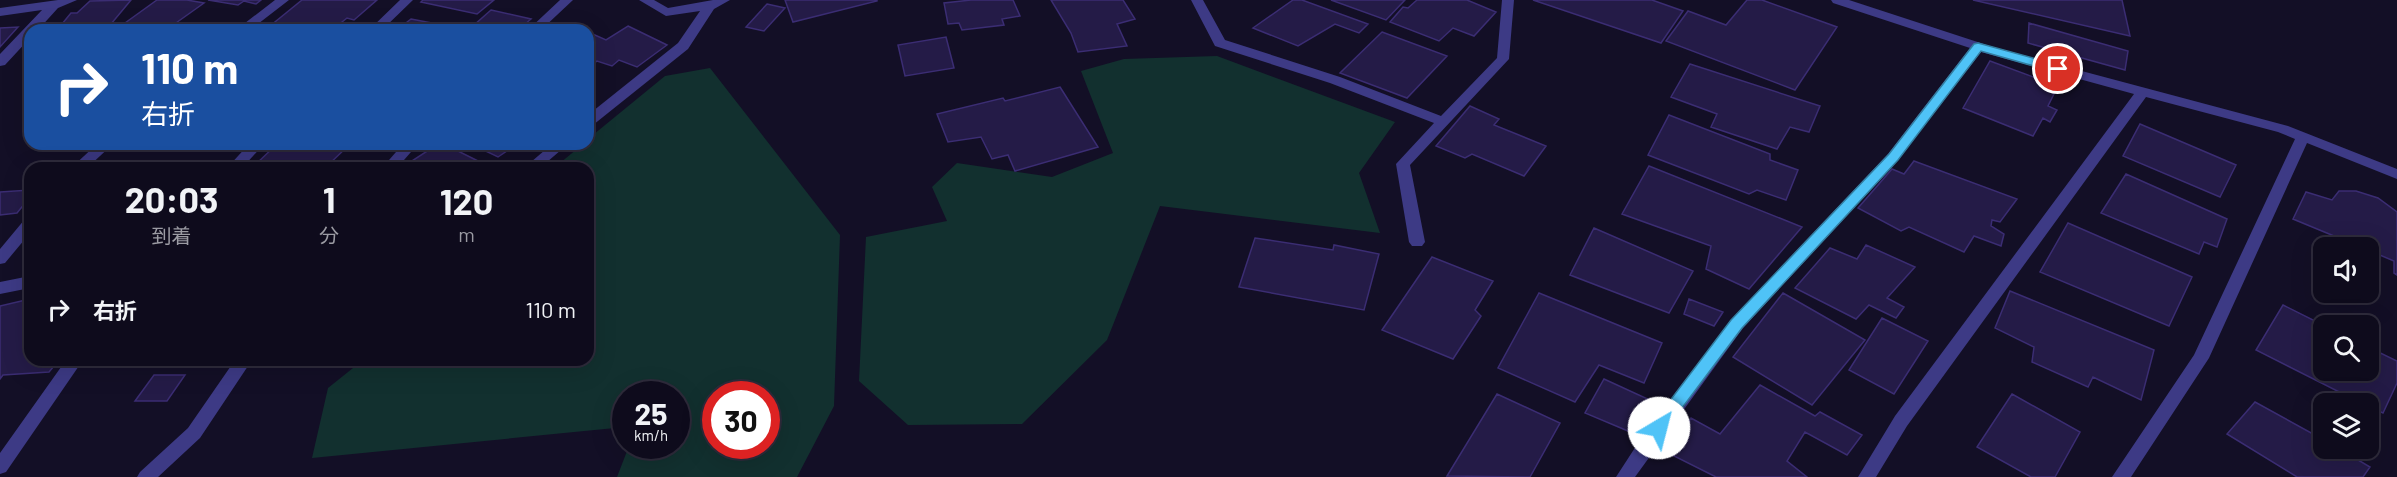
<!DOCTYPE html>
<html lang="ja">
<head>
<meta charset="utf-8">
<style>
	body { margin:0; font-family:Barlow,"Noto Sans JP",sans-serif; background:#171425; color:#f1f3f6; height:100vh; display:flex; flex-direction:column; font-size:22px; white-space:nowrap }
	* { box-sizing:border-box; margin:0 }
	p { font-size:20px; color:#9b9ba3 }
	.icon { flex:none; width:33px; height:33px; fill:none; stroke:currentColor; stroke-width:2; stroke-linecap:round; stroke-linejoin:round }
	.map { position:relative; flex:1; overflow:hidden }
	.panel { position:absolute; left:24px; top:162px; width:570px; height:204px; display:flex; flex-direction:column; background:#0e0b1c; border-radius:18px; box-shadow:0 6px 24px #0002,0 0 0 2px #2e2b3b }
	.panel>* { flex:none }
	.hud { position:absolute; left:24px; top:24px; width:570px; height:126px; border-radius:18px; box-shadow:0 6px 24px #0002,0 0 0 2px #2e2b3b; background:#1a4fa0; color:#fff; overflow:hidden }
	.controls { position:absolute; left:2313px; top:237px; display:grid; gap:12px }
	.controls a { display:grid; place-items:center; width:66px; height:66px; border-radius:12px; background:#0e0b1c; box-shadow:0 6px 24px #0002,0 0 0 2px #2e2b3b; font-size:30px }
	.speed { position:absolute; left:612px; top:381px; display:flex; gap:12px; font-size:30px; font-weight:700; text-align:center }
	.speed>* { display:grid; place-content:center; width:78px; height:78px; border-radius:50%; background:#0e0b1c; box-shadow:0 6px 24px #0002,0 0 0 2px #2e2b3b; line-height:1 }
	.speed small { font-size:15px; font-weight:400 }
	.speed .limit { border:9px solid #d22; background:#fff; color:#111 }
	.pin { position:absolute; display:grid; place-items:center; width:51px; height:51px; color:#fff; margin:-26px; border:3px solid #fff; border-radius:50%; box-shadow:0 2px 6px #0007 }
	.me { position:absolute; width:66px; margin:-33px; rotate:37deg; stroke-linejoin:round; filter:drop-shadow(0 0 4px #0008) }
	.turn { display:flex; align-items:center; gap:21px; height:126px; padding:0 18px; font-size:27px }
	.turn .icon { width:78px; height:78px; stroke-width:2.5 }
	.turn b { display:block; font-size:42px; line-height:51px }
	.eta { display:flex; justify-content:space-evenly; align-items:center; height:102px; text-align:center }
	.eta b { font-size:36px; font-weight:700; line-height:42px }
	ul { padding:0; list-style:none }
	li { display:flex; align-items:center; gap:18px; height:90px; padding:0 18px }
	li div { flex:1 }
	li b { display:block; font-size:22px }
	li em { font-style:normal }
	.map>svg:first-child { display:block }
</style>
</head>
<body>
<div class="map">
<svg width="2397" height="477" viewBox="0 0 2397 477">
	<rect width="100%" height="100%" fill="#130f26"/>
	<path fill="#12302f" fill-rule="evenodd" d="M 1217,56 L 1395,122 L 1359,173 L 1380,233 L 1160,206 L 1107,340 L 1022,424 L 908,425 L 859,381 L 866,237 L 947,221 L 932,187 L 957,163 L 1052,177 L 1113,153 L 1081,71 L 1124,59 Z
		M 710,68 L 840,235 L 834,406 L 797,477 L 617,477 L 629,446 L 676,446 L 676,394 L 626,394 L 625,427 L 312,458 L 328,388 L 363,360 L 588,360 L 588,168 L 554,168 L 583,144 L 588,144 L 588,139 L 665,76 ZM 716,394 L 766,394 L 766,446 L 716,446 Z"/>
	<path fill="#241b47" stroke="#3b2d73" stroke-width="1.5" d="M 131,0 L 106,30 L 57,30 L 71,13 L 77,13 L 90,1 Z
		M 157,0 L 187,0 L 204,3 L 166,30 L 125,23 Z
		M 208,0 L 261,0 L 256,4 L 244,1 L 238,5 Z
		M 302,0 L 377,0 L 354,20 L 347,18 L 332,30 L 294,30 L 270,26 Z
		M 423,0 L 494,0 L 477,14 L 421,2 Z
		M 785,0 L 877,0 L 877,1 L 793,22 Z
		M 971,0 L 1013,0 L 1020,16 L 1002,19 L 1004,25 L 962,30 L 959,23 L 948,24 L 944,3 Z
		M 1051,0 L 1123,0 L 1135,19 L 1117,24 L 1127,46 L 1078,52 L 1071,33 Z
		M 1293,0 L 1302,0 L 1368,24 L 1359,33 L 1335,24 L 1298,46 L 1253,28 Z
		M 1331,0 L 1405,0 L 1386,20 Z
		M 1417,0 L 1467,0 L 1496,12 L 1474,36 L 1453,28 L 1439,41 L 1390,22 L 1403,7 L 1408,8 Z
		M 1533,0 L 1652,0 L 1683,11 L 1661,43 Z
		M 1747,0 L 1762,0 L 1837,27 L 1795,90 L 1666,41 L 1688,11 L 1726,25 Z
		M 1973,0 L 2122,0 L 2130,36 Z
		M 767,4 L 785,8 L 764,31 L 746,27 Z
		M 491,10 L 531,19 L 518,30 L 487,30 L 473,26 Z
		M 411,19 L 463,29 L 397,30 Z
		M 2029,23 L 2128,51 L 2125,70 L 2028,43 Z
		M 628,26 L 667,45 L 637,67 L 619,60 L 612,66 L 597,61 L 588,68 L 588,32 L 606,40 Z
		M 18,27 L 0,47 L 0,28 Z
		M 1382,32 L 1447,56 L 1407,98 L 1340,73 Z
		M 946,37 L 954,68 L 905,76 L 898,45 Z
		M 1990,61 L 2058,86 L 2048,106 L 2057,110 L 2050,122 L 2043,118 L 2033,136 L 1963,108 Z
		M 1690,64 L 1820,106 L 1809,132 L 1790,127 L 1777,149 L 1711,127 L 1717,114 L 1671,97 Z
		M 1060,87 L 1098,147 L 1015,171 L 1008,155 L 992,159 L 981,137 L 948,142 L 937,114 L 1003,98 L 1005,101 Z
		M 1470,106 L 1499,119 L 1494,125 L 1546,146 L 1524,176 L 1472,154 L 1465,158 L 1436,146 Z
		M 1669,115 L 1770,154 L 1770,160 L 1798,170 L 1786,200 L 1757,190 L 1749,194 L 1648,155 Z
		M 2140,124 L 2236,165 L 2220,197 L 2123,156 Z
		M 277,144 L 350,144 L 325,168 L 252,168 Z
		M 438,144 L 444,144 L 484,164 L 479,168 L 401,168 Z
		M 471,144 L 517,144 L 498,157 Z
		M 112,161 L 185,163 L 181,168 L 106,168 Z
		M 1914,161 L 2017,199 L 2000,222 L 1992,220 L 1991,226 L 2004,234 L 2001,246 L 1974,236 L 1964,252 L 1909,227 L 1901,231 L 1858,208 L 1892,169 L 1904,174 Z
		M 1649,166 L 1802,227 L 1749,289 L 1706,269 L 1711,246 L 1622,214 Z
		M 2126,174 L 2227,219 L 2217,247 L 2204,242 L 2199,254 L 2101,213 Z
		M 30,190 L 30,197 L 17,213 L 0,215 L 0,192 Z
		M 2339,191 L 2356,191 L 2378,198 L 2397,212 L 2397,275 L 2394,273 L 2394,261 L 2368,250 L 2368,248 L 2363,248 L 2293,219 L 2306,192 L 2332,200 Z
		M 2068,223 L 2192,277 L 2169,326 L 2040,272 Z
		M 1594,228 L 1693,271 L 1669,313 L 1570,275 Z
		M 1255,238 L 1333,250 L 1334,245 L 1379,254 L 1364,310 L 1239,287 Z
		M 1866,245 L 1915,267 L 1887,298 L 1904,307 L 1896,318 L 1869,305 L 1856,319 L 1795,288 L 1830,248 L 1857,259 Z
		M 1432,257 L 1493,281 L 1475,310 L 1481,316 L 1453,359 L 1382,330 Z
		M 2010,291 L 2154,350 L 2141,400 L 2093,377 L 2088,387 L 2032,362 L 2034,347 L 1995,328 Z
		M 1539,293 L 1662,343 L 1644,383 L 1599,365 L 1575,402 L 1498,368 Z
		M 1783,293 L 1865,340 L 1812,405 L 1733,357 Z
		M 30,299 L 30,360 L 59,360 L 49,372 L 3,375 L 0,379 L 0,306 Z
		M 1689,299 L 1723,312 L 1714,326 L 1684,314 Z
		M 2283,305 L 2325,326 L 2324,370 L 2368,370 L 2368,347 L 2397,361 L 2397,383 L 2383,413 L 2368,406 L 2368,404 L 2363,404 L 2256,350 Z
		M 1882,318 L 1928,341 L 1894,394 L 1849,370 Z
		M 154,375 L 185,375 L 167,401 L 135,401 Z
		M 1604,379 L 1652,401 L 1628,431 L 1585,413 Z
		M 1760,385 L 1815,416 L 1820,412 L 1862,435 L 1847,455 L 1805,432 L 1787,461 L 1807,477 L 1716,477 L 1670,454 L 1691,418 L 1720,434 Z
		M 1497,394 L 1560,423 L 1530,477 L 1447,476 Z
		M 2012,394 L 2080,432 L 2055,477 L 2031,477 L 1977,447 Z
		M 2255,402 L 2324,440 L 2324,448 L 2338,448 L 2370,467 L 2363,477 L 2297,477 L 2227,434 Z"/>
	<g fill="none" stroke-linecap="round" stroke-linejoin="round">
		<path fill="#3d3a85" fill-rule="evenodd" d="M 58,0 L 77,0 L 58,8 L 38,30 L 30,30 L 30,38 L 5,65 L 0,66 L 0,54 L 42,10 L 0,16 L 0,8 Z
			M 275,0 L 289,0 L 250,30 L 236,30 Z
			M 400,0 L 413,0 L 382,30 L 369,30 Z
			M 560,0 L 573,0 L 541,30 L 528,30 Z
			M 639,0 L 654,0 L 668,8 L 713,0 L 730,0 L 714,9 L 688,49 L 593,125 L 588,126 L 588,115 L 678,43 L 700,11 L 666,16 Z
			M 1191,0 L 1203,0 L 1225,40 L 1340,77 L 1441,116 L 1497,58 L 1502,0 L 1514,0 L 1509,59 L 1410,165 L 1425,242 L 1422,246 L 1412,246 L 1409,242 L 1396,164 L 1434,123 L 1330,83 L 1215,46 Z
			M 1831,0 L 1849,0 L 1999,49 L 2288,126 L 2397,169 L 2397,179 L 2307,143 L 2209,358 L 2131,477 L 2112,477 L 2194,355 L 2295,139 L 2278,132 L 2146,97 L 1907,426 L 1876,477 L 1858,477 L 1895,416 L 2134,94 L 1981,52 L 1898,160 L 1743,328 L 1635,477 L 1616,477 L 1640,440 L 1731,320 L 1888,154 L 1970,48 L 1833,3 Z
			M 97,144 L 113,144 L 87,168 L 71,168 Z
			M 249,144 L 264,144 L 242,168 L 227,168 Z
			M 403,144 L 418,144 L 397,168 L 382,168 Z
			M 552,144 L 568,144 L 540,168 L 524,168 Z
			M 30,218 L 30,233 L 5,263 L 0,264 L 0,249 L 25,219 Z
			M 30,276 L 30,288 L 0,294 L 0,282 Z
			M 66,360 L 83,360 L 6,472 L 0,474 L 0,453 Z
			M 235,360 L 252,360 L 200,438 L 158,477 L 137,477 L 140,472 L 188,428 Z"/>
	</g>
	<path fill="#4fc3f7" stroke="#337fa1" stroke-width="1.5" d="M 1978,43 L 2062,66 L 2064,69 L 2058,73 L 1981,51 L 1898,160 L 1742,328 L 1664,432 L 1659,434 L 1653,432 L 1651,428 L 1653,423 L 1731,320 L 1889,154 L 1974,44 Z"/>
</svg>
<div class="controls">
<a><svg class="icon" aria-label="sound" viewBox="0 0 24 24"><path d="M4 9h4l5-4v14l-5-4H4zM17 9q2 3 0 6"/></svg></a>
<a><svg class="icon" aria-label="search" viewBox="0 0 24 24"><circle cx="10" cy="10" r="6"/><path d="M15 15l6 6"/></svg></a>
<a><svg class="icon" aria-label="layers" viewBox="0 0 24 24"><path d="M12 4l9 5-9 5-9-5zM3 14l9 5 9-5"/></svg></a>
</div>
<div class="speed"><div>25<small>km/h</small></div><div class="limit">30</div></div>
<div class="pin" style="left:2058px;top:69px;background:#d93025"><svg class="icon" aria-label="arrive" viewBox="0 0 24 24"><path d="M6 21V4h12l-3 4 3 4H6"/></svg></div>
<svg class="me" style="left:1659px;top:428px" viewBox="-20 -20 40 40"><circle r="19" fill="#fff"/><path d="M0-13L10 11 0 6-10 11z" fill="#4fc3f7"/></svg>
<div class="hud">
<div class="turn"><svg class="icon" aria-label="right" viewBox="0 0 24 24"><path d="M7 20v-9h11M14 6l5 5-5 5"/></svg><div><b>110 m</b>右折</div></div>
</div>
<section class="panel">
<div class="eta">
<div><b>20:03</b><p>到着</p></div>
<div><b>1</b><p>分</p></div>
<div><b>120</b><p>m</p></div>
</div>
<ul>
<li><svg class="icon" aria-label="right" viewBox="0 0 24 24"><path d="M7 20v-9h11M14 6l5 5-5 5"/></svg><div><b>右折</b></div><em>110 m</em></li>
</ul>
</section>
</div>
</body>
</html>
